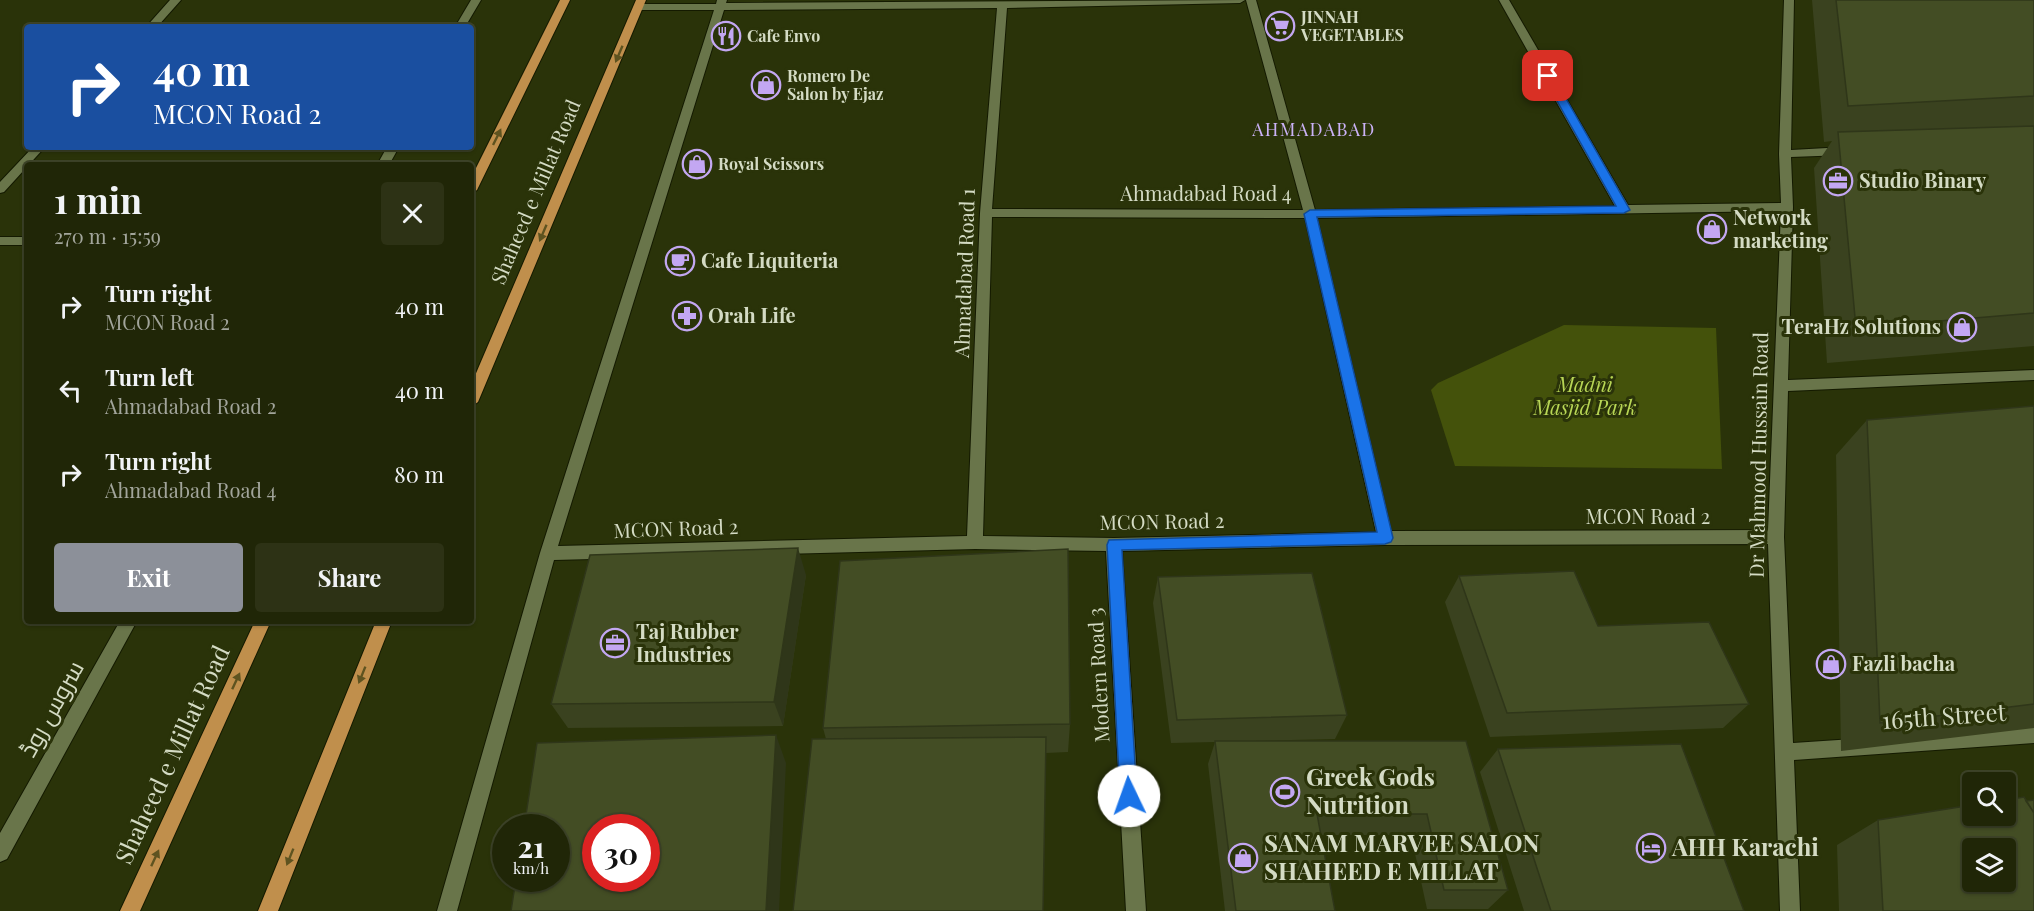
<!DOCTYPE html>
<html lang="en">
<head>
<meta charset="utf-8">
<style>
	body { margin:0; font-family:"Playfair Display",Cairo,serif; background:#2d3215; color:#f1f3f6; height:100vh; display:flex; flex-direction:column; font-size:22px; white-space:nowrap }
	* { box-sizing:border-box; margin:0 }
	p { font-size:20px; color:#a2a59b }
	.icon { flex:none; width:33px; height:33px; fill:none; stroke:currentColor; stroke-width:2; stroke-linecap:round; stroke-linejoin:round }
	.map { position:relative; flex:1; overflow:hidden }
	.drawer { position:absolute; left:24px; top:162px; width:450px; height:462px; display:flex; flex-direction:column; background:#202607; border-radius:6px; box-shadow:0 2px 4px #0004,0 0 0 2px #3d4328 }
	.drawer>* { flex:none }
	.hud { position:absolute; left:24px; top:24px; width:450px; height:126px; border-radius:6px; box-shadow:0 2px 4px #0004,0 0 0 2px #3d4328; background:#1a4fa0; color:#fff; overflow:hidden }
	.buttons { position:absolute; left:1962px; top:772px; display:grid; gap:12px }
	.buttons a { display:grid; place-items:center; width:54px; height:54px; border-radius:6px; background:#202607; box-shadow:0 2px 4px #0004,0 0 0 2px #3d4328; font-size:30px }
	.speed { position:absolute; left:492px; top:814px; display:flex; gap:12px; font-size:30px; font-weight:700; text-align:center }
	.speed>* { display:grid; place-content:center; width:78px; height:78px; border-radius:50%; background:#202607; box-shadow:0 2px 4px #0004,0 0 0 2px #3d4328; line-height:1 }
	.speed small { font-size:15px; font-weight:400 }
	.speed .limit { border:9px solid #d22; background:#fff; color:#111 }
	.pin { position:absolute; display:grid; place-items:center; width:51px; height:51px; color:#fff; margin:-26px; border-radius:12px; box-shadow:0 3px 9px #0006 }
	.me { position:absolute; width:66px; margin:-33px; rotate:357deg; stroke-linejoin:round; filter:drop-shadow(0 0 4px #0008) }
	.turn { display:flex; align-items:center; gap:21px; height:126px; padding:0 30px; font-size:27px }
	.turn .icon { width:78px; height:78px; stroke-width:2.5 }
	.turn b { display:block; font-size:42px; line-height:51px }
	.round { display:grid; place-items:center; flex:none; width:63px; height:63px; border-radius:6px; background:#2d3215 }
	.head { display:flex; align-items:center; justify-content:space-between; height:102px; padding:0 30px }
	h1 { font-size:36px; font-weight:700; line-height:45px }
	.action { display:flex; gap:12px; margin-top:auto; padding:12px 30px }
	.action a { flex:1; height:69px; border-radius:6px; background:#8c9099; color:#fff; font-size:24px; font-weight:700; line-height:69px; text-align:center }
	.action a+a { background:#2d3215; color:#f1f3f6 }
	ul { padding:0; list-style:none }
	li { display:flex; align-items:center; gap:18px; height:84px; padding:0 30px }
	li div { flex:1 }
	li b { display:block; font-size:22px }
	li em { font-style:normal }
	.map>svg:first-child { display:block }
</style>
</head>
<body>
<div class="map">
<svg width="2034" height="911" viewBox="0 0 2034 911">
	<rect width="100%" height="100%" fill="#2a3309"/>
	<path fill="#44520b" d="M 1564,325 L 1716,328 L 1722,469 L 1455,466 L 1431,390 L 1438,383 Z"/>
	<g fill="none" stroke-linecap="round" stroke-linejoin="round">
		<g stroke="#141a00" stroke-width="2">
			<path id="minor" d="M 170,0 L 181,0 L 157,27 L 146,27 Z
				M 471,0 L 481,0 L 465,27 L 455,27 Z
				M 717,0 L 727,0 L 726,3 L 1245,0 L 1240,3 L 1007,8 L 992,209 L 1303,210 L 1246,0 L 1256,0 L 1315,210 L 1615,206 L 1499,0 L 1509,0 L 1628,205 L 1781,203 L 1779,154 L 1784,0 L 1794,0 L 1791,150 L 1845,147 L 1851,151 L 1845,155 L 1791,157 L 1793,207 L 1788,380 L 2034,370 L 2034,380 L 1788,391 L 1784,537 L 1793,743 L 2034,727 L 2034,743 L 1794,760 L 1800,911 L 1780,911 L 1768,544 L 1385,545 L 1122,551 L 1146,911 L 1126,911 L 1106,551 L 975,549 L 554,560 L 457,911 L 437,911 L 540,553 L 714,10 L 639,10 L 634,7 L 639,4 L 716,4 ZM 997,8 L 980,213 L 967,536 L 558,546 L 724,10 ZM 1781,211 L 1768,530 L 1391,531 L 1317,218 ZM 992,217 L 1305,218 L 1376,532 L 1114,538 L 983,536 Z
				M 33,147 L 45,147 L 4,192 L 0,193 L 0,182 Z
				M 387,147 L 399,147 L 389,165 L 377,165 Z
				M 0,237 L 27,237 L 27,245 L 0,245 Z
				M 120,621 L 137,621 L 7,859 L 0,862 L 0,833 Z"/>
		</g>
		<g stroke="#141a00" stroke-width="2">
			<path id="major" d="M 560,0 L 570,0 L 477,190 L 471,194 L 471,178 Z
				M 636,0 L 646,0 L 478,402 L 471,407 L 471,385 Z
				M 255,621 L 271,621 L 140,911 L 120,911 Z
				M 376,621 L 392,621 L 278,911 L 258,911 Z"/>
		</g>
		<use href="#minor" fill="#69754a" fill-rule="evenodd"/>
		<use href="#major" fill="#c08f4c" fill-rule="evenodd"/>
	</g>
	<path fill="#3a421f" d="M 1812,0 L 2034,0 L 2034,346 L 1827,363 L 1814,168 L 1832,141 L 1824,142 Z
		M 2034,406 L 2034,728 L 1841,751 L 1836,455 L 1867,420 Z
		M 806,575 L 783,726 L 568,728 L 551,704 Z
		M 1459,576 L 1598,626 L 1749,704 L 1723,728 L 1490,737 L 1445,602 Z
		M 1158,577 L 1347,715 L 1335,739 L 1250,741 L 1466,741 L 1508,890 L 1488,909 L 1427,909 L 1411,835 L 1321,835 L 1335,911 L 1225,911 L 1208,764 L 1215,742 L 1171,743 L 1153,603 Z
		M 1070,724 L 1068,752 L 1046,753 L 826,739 L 823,728 Z
		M 1498,749 L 1744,911 L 1524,911 L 1480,772 Z
		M 1878,820 L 2034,911 L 1839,911 L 1837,845 Z"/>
	<path fill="#2f3619" d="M 798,548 L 806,575 L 783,726 L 774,702 Z
		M 776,735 L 786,763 L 779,911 L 766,911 Z"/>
	<path fill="#434d24" stroke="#2f3619" stroke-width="1.5" fill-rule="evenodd" d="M 1836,0 L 2034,0 L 2034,96 L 1848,106 Z
		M 2034,126 L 2034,313 L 1856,328 L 1838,132 Z
		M 2034,406 L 2034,704 L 1880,723 L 1867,420 Z
		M 798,548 L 774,702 L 551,704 L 590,555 Z
		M 1068,549 L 1070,724 L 823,728 L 840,561 Z
		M 1574,571 L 1598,626 L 1709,622 L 1749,704 L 1507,713 L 1459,576 Z
		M 1312,573 L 1347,715 L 1177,720 L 1158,577 Z
		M 776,735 L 766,911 L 511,911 L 516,879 L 556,879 L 556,828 L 524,828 L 537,743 ZM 596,828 L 646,828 L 646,879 L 596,879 Z
		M 1046,737 L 1043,911 L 793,911 L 812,739 Z
		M 1215,741 L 1466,741 L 1508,890 L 1444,890 L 1427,814 L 1317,814 L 1335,911 L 1236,911 Z
		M 1681,744 L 1744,911 L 1551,911 L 1498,749 Z
		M 2024,797 L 2034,813 L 2034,911 L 1883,911 L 1878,820 L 1972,805 L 1972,816 L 2006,816 L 2006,800 ZM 1972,849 L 2006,849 L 2006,882 L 1972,882 Z
		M 2034,800 L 2034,813 L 2026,801 Z"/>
	<defs><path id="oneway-solid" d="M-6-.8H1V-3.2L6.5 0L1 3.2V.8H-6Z" transform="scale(1.5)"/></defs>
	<g fill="#5e5320">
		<use href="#oneway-solid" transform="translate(619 54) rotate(113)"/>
		<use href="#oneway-solid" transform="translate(497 137) rotate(-64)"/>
		<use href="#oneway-solid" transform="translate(543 233) rotate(113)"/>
		<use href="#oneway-solid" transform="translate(362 675) rotate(112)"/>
		<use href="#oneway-solid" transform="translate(236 681) rotate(-65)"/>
		<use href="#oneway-solid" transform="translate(290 857) rotate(112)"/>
		<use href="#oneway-solid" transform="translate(155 858) rotate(-65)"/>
	</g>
	<path fill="#1a73e8" stroke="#114b97" stroke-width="1.5" d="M 1548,73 L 1553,76 L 1630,210 L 1624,213 L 1317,217 L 1393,538 L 1391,542 L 1385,544 L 1122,550 L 1137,796 L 1135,802 L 1129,805 L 1123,802 L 1120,796 L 1107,545 L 1109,540 L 1377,532 L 1304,214 L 1310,210 L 1616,206 L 1543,76 Z"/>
	<defs>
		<g id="supermarket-ring" transform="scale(1.5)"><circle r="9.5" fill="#2a3309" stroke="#c3a7f2" stroke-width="1.5"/><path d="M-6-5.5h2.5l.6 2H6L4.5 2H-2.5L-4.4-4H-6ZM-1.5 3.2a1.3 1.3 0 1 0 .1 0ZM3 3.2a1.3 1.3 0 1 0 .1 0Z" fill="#c3a7f2"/></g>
		<g id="restaurant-ring" transform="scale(1.5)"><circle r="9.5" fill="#2a3309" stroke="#c3a7f2" stroke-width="1.5"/><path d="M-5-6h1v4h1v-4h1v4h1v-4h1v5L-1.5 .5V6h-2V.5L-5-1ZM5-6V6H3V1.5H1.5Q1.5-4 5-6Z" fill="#c3a7f2"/></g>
		<g id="shop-ring" transform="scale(1.5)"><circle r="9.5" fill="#2a3309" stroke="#c3a7f2" stroke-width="1.5"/><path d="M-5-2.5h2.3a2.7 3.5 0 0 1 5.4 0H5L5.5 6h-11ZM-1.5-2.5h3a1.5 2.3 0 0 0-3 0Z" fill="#c3a7f2"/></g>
		<g id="office-ring" transform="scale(1.5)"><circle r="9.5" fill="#2a3309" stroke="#c3a7f2" stroke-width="1.5"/><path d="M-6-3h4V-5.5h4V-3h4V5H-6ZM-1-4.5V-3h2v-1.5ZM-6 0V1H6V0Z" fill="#c3a7f2"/></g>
		<g id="cafe-ring" transform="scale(1.5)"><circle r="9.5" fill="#2a3309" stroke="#c3a7f2" stroke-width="1.5"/><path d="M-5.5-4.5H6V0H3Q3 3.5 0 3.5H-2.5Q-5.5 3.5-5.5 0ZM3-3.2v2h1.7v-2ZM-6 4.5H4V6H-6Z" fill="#c3a7f2"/></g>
		<g id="pharmacy-ring" transform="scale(1.5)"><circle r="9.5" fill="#2a3309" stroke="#c3a7f2" stroke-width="1.5"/><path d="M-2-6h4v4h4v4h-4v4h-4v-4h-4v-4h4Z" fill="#c3a7f2"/></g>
		<g id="stadium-ring" transform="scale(1.5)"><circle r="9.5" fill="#2a3309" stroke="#c3a7f2" stroke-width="1.5"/><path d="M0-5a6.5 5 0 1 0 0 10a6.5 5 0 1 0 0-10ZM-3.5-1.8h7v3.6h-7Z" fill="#c3a7f2"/></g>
		<g id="hotel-ring" transform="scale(1.5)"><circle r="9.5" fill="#2a3309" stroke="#c3a7f2" stroke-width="1.5"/><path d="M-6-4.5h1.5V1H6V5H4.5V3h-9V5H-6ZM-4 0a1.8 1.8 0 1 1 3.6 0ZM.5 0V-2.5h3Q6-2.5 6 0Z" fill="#c3a7f2"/></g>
	</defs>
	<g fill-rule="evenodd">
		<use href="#supermarket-ring" x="1280" y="26"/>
		<use href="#restaurant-ring" x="726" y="36"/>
		<use href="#shop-ring" x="766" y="85"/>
		<use href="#shop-ring" x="697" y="164"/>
		<use href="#office-ring" x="1838" y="181"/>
		<use href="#shop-ring" x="1712" y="229"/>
		<use href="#cafe-ring" x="680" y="261"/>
		<use href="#pharmacy-ring" x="687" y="316"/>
		<use href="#shop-ring" x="1962" y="327"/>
		<use href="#office-ring" x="615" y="643"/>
		<use href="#shop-ring" x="1831" y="664"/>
		<use href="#stadium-ring" x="1285" y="792"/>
		<use href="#hotel-ring" x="1651" y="848"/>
		<use href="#shop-ring" x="1243" y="858"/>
	</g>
	<g text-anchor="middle" stroke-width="6" stroke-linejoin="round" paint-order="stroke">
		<g font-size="16" font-weight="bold" fill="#d4dbc4" stroke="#2a3309" text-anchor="start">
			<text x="1301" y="23">JINNAH<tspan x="1301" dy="18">VEGETABLES</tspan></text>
			<text x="747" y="42">Cafe Envo</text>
			<text x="787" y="82">Romero De<tspan x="787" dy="18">Salon by Ejaz</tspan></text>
			<text x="718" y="170">Royal Scissors</text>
		</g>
		<g font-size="18" letter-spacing="1.5" fill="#cbb2f7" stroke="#2a3309">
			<text x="1314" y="136">AHMADABAD</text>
		</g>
		<g font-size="20" font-weight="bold" fill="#d4dbc4" stroke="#2a3309" text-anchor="start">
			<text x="1859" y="188">Studio Binary</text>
			<text x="1733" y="225">Network<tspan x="1733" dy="23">marketing</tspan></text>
			<text x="701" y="268">Cafe Liquiteria</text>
			<text x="708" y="323">Orah Life</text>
			<text x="1941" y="334" text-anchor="end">TeraHz Solutions</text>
			<text x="636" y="639">Taj Rubber<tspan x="636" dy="23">Industries</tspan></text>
			<text x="1852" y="671">Fazli bacha</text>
		</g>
		<g font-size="20" fill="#d4dbc4" stroke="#2a3309">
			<text transform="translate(536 192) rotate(-67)" y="7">Shaheed e Millat Road</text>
			<text x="1206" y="201">Ahmadabad Road 4</text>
			<text transform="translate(965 273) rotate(-88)" y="7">Ahmadabad Road 1</text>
			<text transform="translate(1759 455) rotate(-89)" y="7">Dr Mahmood Hussain Road</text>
			<text x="1648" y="524">MCON Road 2</text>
			<text transform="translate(1162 522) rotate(-1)" y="7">MCON Road 2</text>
			<text transform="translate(676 529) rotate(-2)" y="7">MCON Road 2</text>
			<text transform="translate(1099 675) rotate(-93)" y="7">Modern Road 3</text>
		</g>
		<g font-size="20" font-style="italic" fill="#b8d655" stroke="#2a3309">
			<text x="1585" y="392">Madni<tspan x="1585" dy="23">Masjid Park</tspan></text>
		</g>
		<g font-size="24" fill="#d4dbc4" stroke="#2a3309">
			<text transform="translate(52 709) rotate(-61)" y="8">سروس روڈ</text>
			<text transform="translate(1944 717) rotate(-4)" y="8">165th Street</text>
			<text transform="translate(173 755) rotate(-65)" y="8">Shaheed e Millat Road</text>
		</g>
		<g font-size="24" font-weight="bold" fill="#d4dbc4" stroke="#2a3309" text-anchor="start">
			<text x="1306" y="786">Greek Gods<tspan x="1306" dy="28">Nutrition</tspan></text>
			<text x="1264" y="852">SANAM MARVEE SALON<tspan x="1264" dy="28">SHAHEED E MILLAT</tspan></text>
			<text x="1672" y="856">AHH Karachi</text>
		</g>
	</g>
</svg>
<div class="buttons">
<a><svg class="icon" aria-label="search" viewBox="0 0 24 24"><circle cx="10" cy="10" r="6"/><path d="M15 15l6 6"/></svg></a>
<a><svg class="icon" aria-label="layers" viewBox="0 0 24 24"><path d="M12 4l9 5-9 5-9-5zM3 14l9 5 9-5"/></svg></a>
</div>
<div class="speed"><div>21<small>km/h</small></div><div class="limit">30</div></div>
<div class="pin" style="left:1548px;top:76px;background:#d93025"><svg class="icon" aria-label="arrive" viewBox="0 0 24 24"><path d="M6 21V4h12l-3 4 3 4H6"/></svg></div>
<svg class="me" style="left:1129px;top:796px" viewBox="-20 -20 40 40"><circle r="19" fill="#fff"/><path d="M0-13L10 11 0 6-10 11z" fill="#1a73e8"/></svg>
<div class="hud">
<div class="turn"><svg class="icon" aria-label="right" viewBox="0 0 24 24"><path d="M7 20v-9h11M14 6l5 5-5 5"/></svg><div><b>40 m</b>MCON Road 2</div></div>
</div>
<section class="drawer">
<div class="head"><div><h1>1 min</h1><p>270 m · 15:59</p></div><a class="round"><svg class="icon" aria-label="close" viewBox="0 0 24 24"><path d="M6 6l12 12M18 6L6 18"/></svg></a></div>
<ul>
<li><svg class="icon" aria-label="right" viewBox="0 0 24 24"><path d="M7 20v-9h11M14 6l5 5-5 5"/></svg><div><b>Turn right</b><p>MCON Road 2</p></div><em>40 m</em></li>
<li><svg class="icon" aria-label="left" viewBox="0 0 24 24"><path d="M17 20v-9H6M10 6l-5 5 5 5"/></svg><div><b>Turn left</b><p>Ahmadabad Road 2</p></div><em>40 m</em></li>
<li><svg class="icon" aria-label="right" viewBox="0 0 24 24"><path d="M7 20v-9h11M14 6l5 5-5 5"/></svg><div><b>Turn right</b><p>Ahmadabad Road 4</p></div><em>80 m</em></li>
</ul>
<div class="action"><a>Exit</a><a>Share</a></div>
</section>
</div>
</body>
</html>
